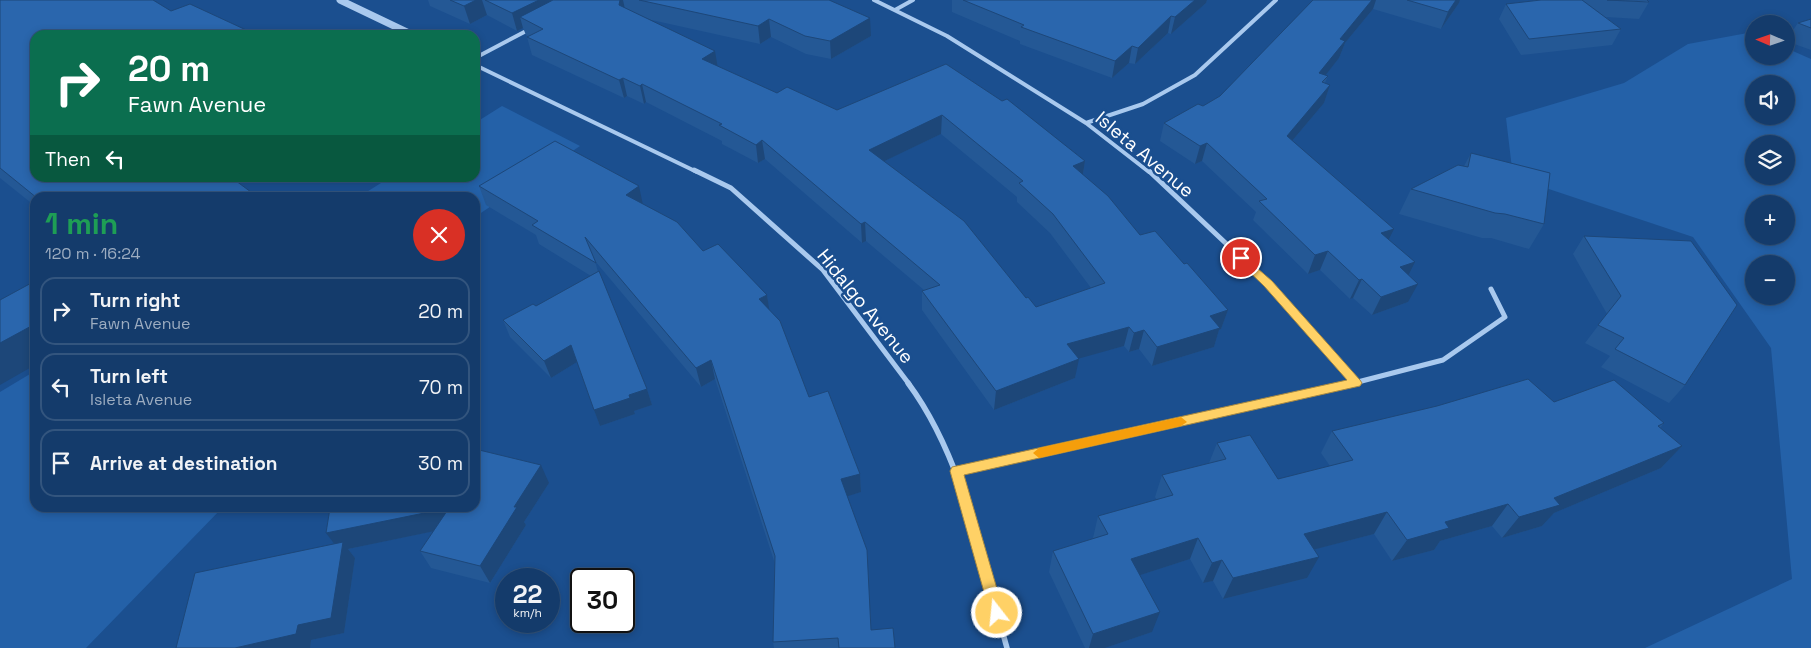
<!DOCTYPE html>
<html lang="en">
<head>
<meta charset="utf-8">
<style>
	body { margin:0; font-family:"Space Grotesk",sans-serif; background:#214673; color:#f1f3f6; height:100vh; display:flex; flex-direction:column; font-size:19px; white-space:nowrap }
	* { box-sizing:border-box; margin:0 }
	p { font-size:16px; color:#9dadc1 }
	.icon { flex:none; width:28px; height:28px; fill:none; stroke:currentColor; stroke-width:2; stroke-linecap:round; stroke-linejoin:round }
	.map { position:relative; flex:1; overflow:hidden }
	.details { position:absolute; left:30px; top:192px; width:450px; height:320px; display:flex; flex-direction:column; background:#143b6b; border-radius:15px; box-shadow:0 2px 8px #0003,0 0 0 1px #33557e }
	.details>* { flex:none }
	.top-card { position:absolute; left:30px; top:30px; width:450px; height:152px; border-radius:15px; box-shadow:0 2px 8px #0003,0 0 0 1px #33557e; background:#0b6e4f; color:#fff; overflow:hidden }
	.needle { width:32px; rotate:272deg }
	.controls { position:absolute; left:1745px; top:15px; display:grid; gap:10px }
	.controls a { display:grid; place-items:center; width:50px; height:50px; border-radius:50%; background:#143b6b; box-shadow:0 2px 8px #0003,0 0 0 1px #33557e; font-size:25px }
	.speed { position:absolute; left:495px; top:568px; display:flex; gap:10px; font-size:25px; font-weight:700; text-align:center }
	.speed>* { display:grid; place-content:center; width:65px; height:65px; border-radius:50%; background:#143b6b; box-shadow:0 2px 8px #0003,0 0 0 1px #33557e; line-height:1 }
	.speed small { font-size:12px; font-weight:400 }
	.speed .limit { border:2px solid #111; border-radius:8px; background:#fff; color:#111 }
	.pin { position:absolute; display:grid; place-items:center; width:42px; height:42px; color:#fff; margin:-21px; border:2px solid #fff; border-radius:50%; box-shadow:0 1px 5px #0007 }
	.me { position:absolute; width:55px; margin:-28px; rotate:344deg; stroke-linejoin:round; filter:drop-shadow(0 0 4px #0008) }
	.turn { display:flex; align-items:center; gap:18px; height:105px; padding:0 15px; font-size:22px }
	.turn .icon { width:65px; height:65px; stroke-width:2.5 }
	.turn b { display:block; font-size:35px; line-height:42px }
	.then { display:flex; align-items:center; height:48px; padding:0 15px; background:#0003; gap:10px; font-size:19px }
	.round { display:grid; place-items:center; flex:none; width:52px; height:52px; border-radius:26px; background:#214673 }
	.head { display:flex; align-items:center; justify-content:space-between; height:85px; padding:0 15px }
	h1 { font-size:30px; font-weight:800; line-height:38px; color:#1e9e55 }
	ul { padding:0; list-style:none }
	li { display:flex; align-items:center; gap:15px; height:68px; margin:0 10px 8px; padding:0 5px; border:2px solid #33557e; border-radius:15px }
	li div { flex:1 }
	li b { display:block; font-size:19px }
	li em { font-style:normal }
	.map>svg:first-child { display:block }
</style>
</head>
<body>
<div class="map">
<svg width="1811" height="648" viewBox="0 0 1811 648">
	<rect width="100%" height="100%" fill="#1b4f8f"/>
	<path fill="#2461a8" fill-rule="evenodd" d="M 1753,32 L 1754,56 L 1786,56 L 1786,48 L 1811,59 L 1811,648 L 1645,648 L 1792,579 L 1771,348 L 1693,237 L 1513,177 L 1506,118 L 1624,83 L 1688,44 ZM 1754,84 L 1786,84 L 1786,116 L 1754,116 ZM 1754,144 L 1786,144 L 1786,176 L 1754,176 ZM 1754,204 L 1786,204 L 1786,236 L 1754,236 ZM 1754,264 L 1786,264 L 1786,296 L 1754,296 Z
		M 502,106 L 580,146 L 475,217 L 475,198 L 357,198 L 389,178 L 475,178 L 475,123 Z
		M 35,371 L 35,508 L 222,508 L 86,648 L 0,648 L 0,392 Z"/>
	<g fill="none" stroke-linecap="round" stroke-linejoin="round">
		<path stroke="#a9c9ee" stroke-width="4" d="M 874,0 L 947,36 L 1086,123 L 1149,172
			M 895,10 L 913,0
			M 475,58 L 530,29
			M 475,65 L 697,172
			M 1086,123 L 1143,104 L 1195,75 L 1276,0"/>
		<path stroke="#a9c9ee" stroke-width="5" d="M 694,170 L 731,188 L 823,270 L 909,384
			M 1148,170 L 1268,283 L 1356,383
			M 1350,384 L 1443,360 L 1505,317 L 1491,289"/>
		<path stroke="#a9c9ee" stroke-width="5.5" d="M 908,383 C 963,457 982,560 1007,648
			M 956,471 L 1356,383"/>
		<path stroke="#a9c9ee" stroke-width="7" d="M 340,0 L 413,35"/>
	</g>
	<path fill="#245895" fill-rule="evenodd" d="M 0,0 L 35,178 L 255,195 L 257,198 L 35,198 L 35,206 L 0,178 Z
		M 428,0 L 829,0 L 871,36 L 831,59 L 806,54 L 771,37 L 760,44 L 647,19 L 717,66 L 777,93 L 837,110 L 946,64 L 1085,161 L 1083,175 L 1140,235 L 1184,264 L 1228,310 L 1221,329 L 1219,330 L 1214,347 L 1152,366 L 1139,349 L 1129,352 L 1124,346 L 1078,358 L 1075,378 L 994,410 L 922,310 L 922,291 L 924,290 L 866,241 L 862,243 L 765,159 L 758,163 L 722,144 L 722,141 L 646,102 L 644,104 L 627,96 L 624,98 L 532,55 L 527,37 L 529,37 L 526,35 L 523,28 L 517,31 L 487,15 L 470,24 L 430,6 ZM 941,134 L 1017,197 L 1017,202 L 1050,233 L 1091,288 L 1036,307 L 1026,298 L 884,161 Z
		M 952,0 L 1207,0 L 1206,3 L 1171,34 L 1168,33 L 1135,64 L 1129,63 L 1112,78 L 1020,44 L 1020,41 L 952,12 Z
		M 1313,0 L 1460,0 L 1459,3 L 1441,29 L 1373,9 L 1345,43 L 1339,58 L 1325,75 L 1328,76 L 1325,83 L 1330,85 L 1324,103 L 1292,141 L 1389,239 L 1408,275 L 1408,302 L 1372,315 L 1353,298 L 1350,299 L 1320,270 L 1308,274 L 1253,220 L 1256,212 L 1202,161 L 1195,164 L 1160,141 L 1164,123 L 1203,106 L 1220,96 Z
		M 1541,0 L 1647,0 L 1649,2 L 1639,19 L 1606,17 L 1621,29 L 1612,45 L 1521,55 L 1499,19 L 1506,4 Z
		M 1811,19 L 1811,50 L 1786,41 L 1786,40 L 1798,23 Z
		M 1471,153 L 1544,224 L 1529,249 L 1491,238 L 1482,238 L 1399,214 L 1411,189 L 1464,166 Z
		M 479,186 L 643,204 L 703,251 L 767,295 L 769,310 L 809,397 L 860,474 L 861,492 L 847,496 L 871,630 L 895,648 L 774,648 L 773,642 L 775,564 L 715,379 L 701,387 L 595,261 L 598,272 L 647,389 L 652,405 L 634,411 L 635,414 L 600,426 L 577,362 L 551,378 L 510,337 L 503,320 L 536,306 L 591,276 L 539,244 L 536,235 L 486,205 Z
		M 1584,236 L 1685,385 L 1669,403 L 1601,367 L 1610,356 L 1585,343 L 1607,314 L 1573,254 Z
		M 1554,402 L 1664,423 L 1660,428 L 1682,446 L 1661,468 L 1554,513 L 1542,526 L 1502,538 L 1492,526 L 1440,541 L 1434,550 L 1392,561 L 1374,534 L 1315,549 L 1307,578 L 1223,599 L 1213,581 L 1203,583 L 1190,559 L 1140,575 L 1152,632 L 1105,648 L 1085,648 L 1049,572 L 1053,551 L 1094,539 L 1093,538 L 1098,516 L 1157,500 L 1155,497 L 1162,475 L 1209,463 L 1217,443 L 1278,479 L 1330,466 L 1321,453 L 1332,431 Z
		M 549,483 L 524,522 L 526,525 L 490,583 L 431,568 L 420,551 L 434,531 L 348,549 L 355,558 L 344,633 L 311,640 L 310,648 L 176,648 L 334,544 Z"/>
	<path fill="#1d4779" d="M 476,0 L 482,0 L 487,15 L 470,24 L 464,6 Z
		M 539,0 L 578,0 L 520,17 L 523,28 L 517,31 L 512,13 Z
		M 620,0 L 623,0 L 626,14 L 619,5 Z
		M 1195,0 L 1207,0 L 1206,3 L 1171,34 L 1175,17 Z
		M 1372,0 L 1376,0 L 1373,9 L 1345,43 L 1339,58 L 1313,91 L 1319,73 L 1340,39 Z
		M 1456,0 L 1460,0 L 1459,3 L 1441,29 L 1448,12 Z
		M 1171,16 L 1168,33 L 1135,64 L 1138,48 Z
		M 870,18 L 871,36 L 831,59 L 830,41 Z
		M 769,19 L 771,37 L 760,44 L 758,26 Z
		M 1132,46 L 1129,63 L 1112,78 L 1115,61 Z
		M 715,51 L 718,69 L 702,59 Z
		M 623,78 L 627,96 L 624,98 L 619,80 Z
		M 642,84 L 646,102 L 644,104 L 640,86 Z
		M 1330,85 L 1324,103 L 1281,154 L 1287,136 Z
		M 942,115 L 941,134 L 870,168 L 869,150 Z
		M 762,140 L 765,159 L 758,163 L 756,145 Z
		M 1207,143 L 1202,161 L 1195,164 L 1200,146 Z
		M 1085,161 L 1082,180 L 1073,166 Z
		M 639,186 L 643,205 L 626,195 Z
		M 255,195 L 257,198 L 250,198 Z
		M 865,222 L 866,241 L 862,243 L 861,224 Z
		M 1394,229 L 1385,247 L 1381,233 Z
		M 1328,251 L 1320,270 L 1308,274 L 1315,255 Z
		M 1415,262 L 1406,280 L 1400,267 Z
		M 1362,279 L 1353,298 L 1350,299 L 1359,280 Z
		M 1418,284 L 1408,302 L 1372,315 L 1381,297 Z
		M 767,295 L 770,314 L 759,299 Z
		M 1228,310 L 1221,329 L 1219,330 L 1214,347 L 1152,366 L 1157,347 L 1210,316 Z
		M 35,324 L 35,365 L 0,385 L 0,343 Z
		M 1129,327 L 1124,346 L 1063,363 L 1067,344 Z
		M 1144,330 L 1139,349 L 1129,352 L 1134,333 Z
		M 571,345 L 577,362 L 551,378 L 544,361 Z
		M 1079,359 L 1075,378 L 994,410 L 996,391 Z
		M 711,360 L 715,379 L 701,387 L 696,368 Z
		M 647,389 L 652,405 L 634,411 L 635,414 L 600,426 L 594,410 L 629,395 Z
		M 1682,446 L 1661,468 L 1554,513 L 1542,526 L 1502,538 L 1519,517 L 1554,498 Z
		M 541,465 L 549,483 L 524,522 L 526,525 L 490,583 L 480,566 L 514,507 Z
		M 860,474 L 861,492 L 842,498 L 841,479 Z
		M 1508,504 L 1492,526 L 1440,541 L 1434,550 L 1392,561 L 1407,540 L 1445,522 Z
		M 449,508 L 459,526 L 348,549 L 355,558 L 344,633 L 311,640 L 310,648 L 235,648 L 298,625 L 339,550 L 326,533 Z
		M 1387,512 L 1374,534 L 1293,555 L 1304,534 Z
		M 1198,538 L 1190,559 L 1125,580 L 1131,559 Z
		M 1319,557 L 1307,578 L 1223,599 L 1233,578 Z
		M 1222,560 L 1213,581 L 1203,583 L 1212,563 Z
		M 1160,612 L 1152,632 L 1105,648 L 1089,648 L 1093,634 Z"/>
	<path fill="#2a66ad" stroke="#1d4779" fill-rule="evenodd" d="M 0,0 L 153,0 L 171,11 L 190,4 L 257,35 L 35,35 L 35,178 L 232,178 L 255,195 L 250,198 L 37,198 L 0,168 Z
		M 450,0 L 476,0 L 464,6 Z
		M 485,0 L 539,0 L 512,13 Z
		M 553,0 L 620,0 L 619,5 L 715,51 L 702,59 L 777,93 L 787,87 L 837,110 L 946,64 L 1002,101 L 1007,99 L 1085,161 L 1073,166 L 1108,196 L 1140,235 L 1155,231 L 1184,264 L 1187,263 L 1228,310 L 1210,316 L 1220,328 L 1157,347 L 1144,330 L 1134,333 L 1129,327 L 1067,344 L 1079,359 L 996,391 L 922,291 L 940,285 L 865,222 L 861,224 L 762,140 L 756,145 L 719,125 L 722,124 L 642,84 L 640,86 L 623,78 L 619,80 L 527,37 L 543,29 L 520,17 ZM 942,115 L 1023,181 L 1019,183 L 1053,214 L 1105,283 L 1036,307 L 1028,297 L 1026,298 L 964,221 L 869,150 Z
		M 639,0 L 829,0 L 870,18 L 830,41 L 805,36 L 769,19 L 758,26 Z
		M 963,0 L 1195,0 L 1175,17 L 1171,16 L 1138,48 L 1132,46 L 1115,61 L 1021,27 L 1024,25 Z
		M 1313,0 L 1372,0 L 1340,39 L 1345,41 L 1319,73 L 1328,76 L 1322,82 L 1330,85 L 1287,136 L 1394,229 L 1381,233 L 1415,262 L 1400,267 L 1418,284 L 1381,297 L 1362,279 L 1359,280 L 1328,251 L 1315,255 L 1259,201 L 1267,199 L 1207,143 L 1200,146 L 1164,123 L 1198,104 L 1203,106 L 1220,96 Z
		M 1407,0 L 1456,0 L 1448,12 Z
		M 1541,0 L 1582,0 L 1621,29 L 1529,39 L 1506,4 Z
		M 1607,0 L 1647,0 L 1649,2 Z
		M 1811,19 L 1811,28 L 1798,23 Z
		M 555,141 L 639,186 L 626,195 L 677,222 L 703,251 L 718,244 L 767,295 L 759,299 L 780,321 L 809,397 L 828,391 L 860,474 L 841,479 L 867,550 L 871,630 L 893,628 L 895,648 L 839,648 L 838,638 L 773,642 L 775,556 L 711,360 L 696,368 L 585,237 L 596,263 L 532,225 L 538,221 L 479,186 Z
		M 1471,153 L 1550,173 L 1544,224 L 1505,214 L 1495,213 L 1411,189 L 1458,165 L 1468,167 Z
		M 1584,236 L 1691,241 L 1737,305 L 1685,385 L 1615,349 L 1624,338 L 1598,325 L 1621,296 Z
		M 599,271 L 647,389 L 629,395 L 630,398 L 594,410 L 571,345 L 544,361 L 503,320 L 533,304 L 536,306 Z
		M 35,281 L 35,324 L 0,343 L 0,300 Z
		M 1528,379 L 1554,402 L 1614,380 L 1664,423 L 1658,426 L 1682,446 L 1554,498 L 1560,505 L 1519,517 L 1508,504 L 1445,522 L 1449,528 L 1407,540 L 1387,512 L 1304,534 L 1319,557 L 1233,578 L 1222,560 L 1212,563 L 1198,538 L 1131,559 L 1160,612 L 1093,634 L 1053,551 L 1108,534 L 1098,516 L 1173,495 L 1162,475 L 1226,459 L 1217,443 L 1250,435 L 1278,479 L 1353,460 L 1332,431 L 1437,406 Z
		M 475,449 L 541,465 L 514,507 L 517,507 L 480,566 L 420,551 L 449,508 L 326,533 L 330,508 L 475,508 Z
		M 343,542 L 331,618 L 298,625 L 296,634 L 235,648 L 176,648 L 195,573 Z"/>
	<path fill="#ffd166" stroke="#a68842" d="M 1241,254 L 1272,281 L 1360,380 L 1362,383 L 1360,386 L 964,475 L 1004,613 L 1002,617 L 997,619 L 991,617 L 950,471 L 952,467 L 1347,380 L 1264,286 L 1237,260 L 1237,255 Z"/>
	<path fill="#f59e0b" d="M 1181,417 L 1187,422 L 1181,426 L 1039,458 L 1033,453 L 1039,448 Z"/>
	<g text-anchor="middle" stroke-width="5" stroke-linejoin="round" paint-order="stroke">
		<g font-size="19" fill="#fff" stroke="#1b4f8f">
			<text transform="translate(1145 154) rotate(40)" y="7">Isleta Avenue</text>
			<text transform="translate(866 306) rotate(51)" y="7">Hidalgo Avenue</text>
		</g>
	</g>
</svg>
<div class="controls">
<a><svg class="needle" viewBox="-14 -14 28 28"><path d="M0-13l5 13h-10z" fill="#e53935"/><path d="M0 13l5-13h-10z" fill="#9dadc1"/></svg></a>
<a><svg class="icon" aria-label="sound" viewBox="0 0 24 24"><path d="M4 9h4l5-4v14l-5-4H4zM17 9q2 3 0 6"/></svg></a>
<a><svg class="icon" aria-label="layers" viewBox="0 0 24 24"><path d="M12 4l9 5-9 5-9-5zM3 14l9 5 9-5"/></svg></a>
<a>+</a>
<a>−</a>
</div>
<div class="speed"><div>22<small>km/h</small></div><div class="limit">30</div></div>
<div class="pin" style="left:1241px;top:258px;background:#d93025"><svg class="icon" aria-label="arrive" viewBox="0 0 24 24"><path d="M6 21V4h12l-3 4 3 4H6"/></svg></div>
<svg class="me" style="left:997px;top:613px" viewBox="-20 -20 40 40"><circle r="17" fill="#ffd166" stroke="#fff" stroke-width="3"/><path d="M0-11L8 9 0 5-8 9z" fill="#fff"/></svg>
<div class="top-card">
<div class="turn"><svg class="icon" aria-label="right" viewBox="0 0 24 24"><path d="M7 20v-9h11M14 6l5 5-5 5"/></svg><div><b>20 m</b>Fawn Avenue</div></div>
<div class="then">Then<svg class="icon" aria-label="left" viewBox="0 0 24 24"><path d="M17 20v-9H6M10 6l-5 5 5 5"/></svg></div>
</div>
<section class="details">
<div class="head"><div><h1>1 min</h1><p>120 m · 16:24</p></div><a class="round" style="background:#d93025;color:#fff"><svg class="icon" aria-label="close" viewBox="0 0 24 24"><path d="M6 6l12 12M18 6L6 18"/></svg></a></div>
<ul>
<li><svg class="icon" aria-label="right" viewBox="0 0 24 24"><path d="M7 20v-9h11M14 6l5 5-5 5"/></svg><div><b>Turn right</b><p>Fawn Avenue</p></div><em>20 m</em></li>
<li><svg class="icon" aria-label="left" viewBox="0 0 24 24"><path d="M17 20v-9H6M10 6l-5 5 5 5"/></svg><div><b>Turn left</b><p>Isleta Avenue</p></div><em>70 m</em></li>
<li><svg class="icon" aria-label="arrive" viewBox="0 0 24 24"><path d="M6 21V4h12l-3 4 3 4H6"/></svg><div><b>Arrive at destination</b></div><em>30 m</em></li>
</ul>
</section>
</div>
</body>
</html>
